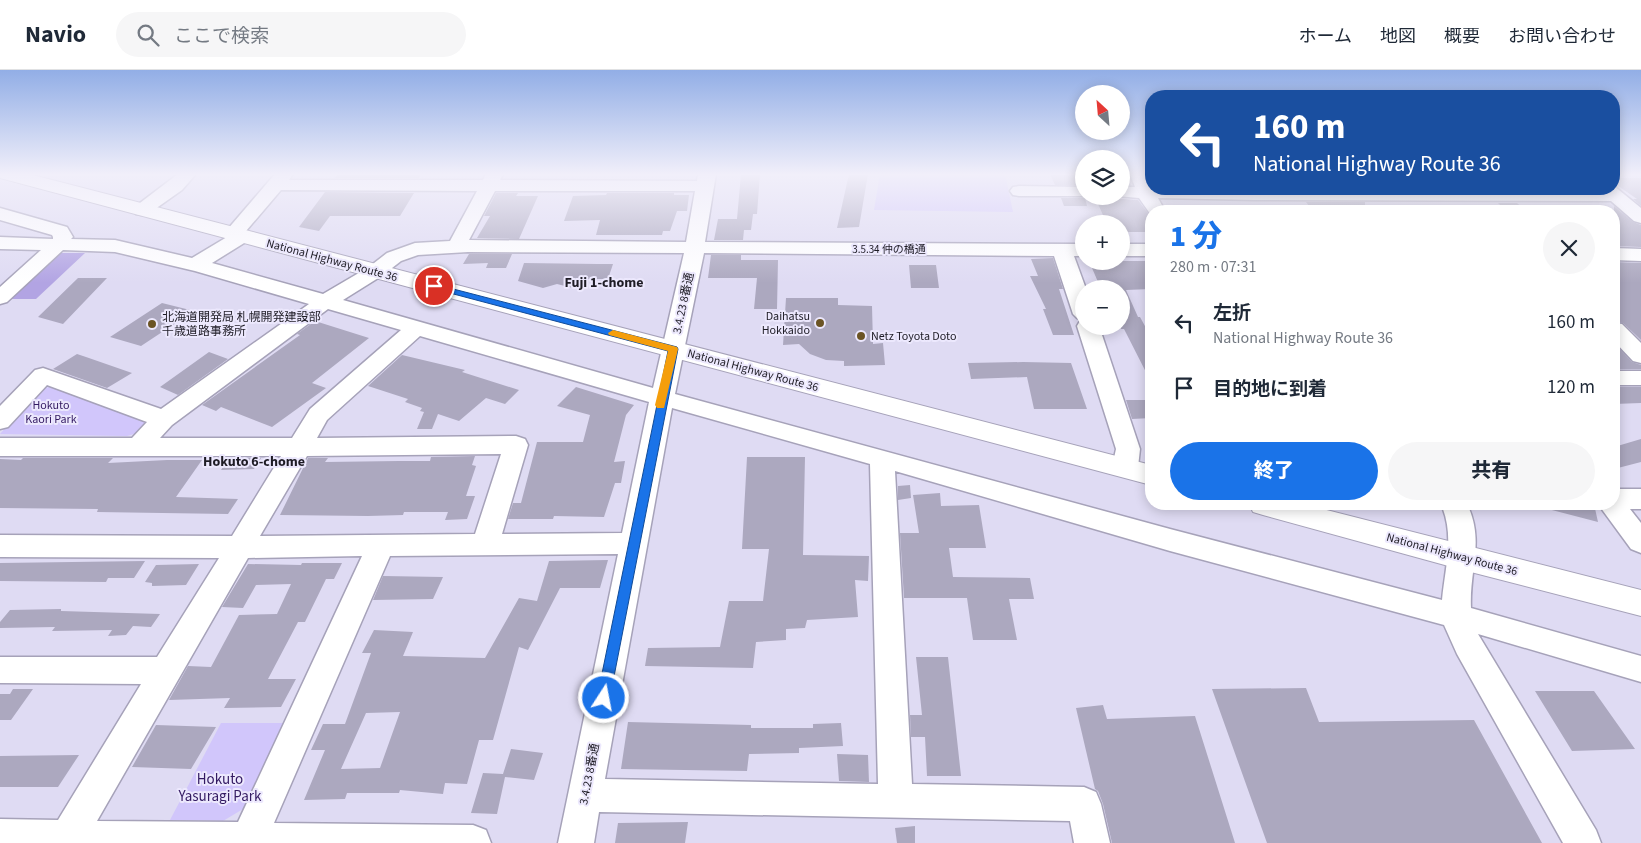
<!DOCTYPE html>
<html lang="ja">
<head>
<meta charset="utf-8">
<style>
	body { margin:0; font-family:"Source Sans 3","Noto Sans JP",sans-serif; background:#f6f6f7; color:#1f2937; height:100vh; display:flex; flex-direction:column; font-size:19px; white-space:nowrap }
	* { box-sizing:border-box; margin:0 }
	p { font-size:16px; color:#747a83 }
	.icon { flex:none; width:28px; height:28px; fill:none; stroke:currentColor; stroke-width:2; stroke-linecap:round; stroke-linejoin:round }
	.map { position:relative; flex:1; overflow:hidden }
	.panel { position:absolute; left:1145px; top:135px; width:475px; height:305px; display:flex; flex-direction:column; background:#fff; border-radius:20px; box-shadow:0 2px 12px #0003 }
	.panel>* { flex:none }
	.banner { position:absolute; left:1145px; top:20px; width:475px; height:105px; border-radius:20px; box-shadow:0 2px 12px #0003; background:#1a4fa0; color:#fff; overflow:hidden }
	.needle { width:32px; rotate:334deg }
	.controls { position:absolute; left:1075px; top:15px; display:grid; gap:10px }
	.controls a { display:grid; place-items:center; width:55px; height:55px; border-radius:50%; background:#fff; box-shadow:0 2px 12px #0003; font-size:25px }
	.pin { position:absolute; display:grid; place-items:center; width:42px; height:42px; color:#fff; margin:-21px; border:2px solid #fff; border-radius:50%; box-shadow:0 1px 5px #0007 }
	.me { position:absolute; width:55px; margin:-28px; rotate:11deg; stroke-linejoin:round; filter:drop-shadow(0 0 4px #0008) }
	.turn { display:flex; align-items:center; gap:18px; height:105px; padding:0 25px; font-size:22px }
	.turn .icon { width:65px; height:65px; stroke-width:2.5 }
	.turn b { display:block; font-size:35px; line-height:42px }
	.round { display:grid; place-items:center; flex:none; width:52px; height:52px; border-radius:26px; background:#f6f6f7 }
	.headline { display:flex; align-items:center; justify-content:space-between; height:85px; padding:0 25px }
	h1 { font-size:30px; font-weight:800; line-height:38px; color:#1a73e8 }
	.cta { display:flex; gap:10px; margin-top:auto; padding:10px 25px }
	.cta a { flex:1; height:58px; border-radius:30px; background:#1a73e8; color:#fff; font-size:20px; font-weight:800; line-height:58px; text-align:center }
	.cta a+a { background:#f6f6f7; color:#1f2937 }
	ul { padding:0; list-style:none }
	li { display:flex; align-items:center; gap:15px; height:65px; padding:0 25px }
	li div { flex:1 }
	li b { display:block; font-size:19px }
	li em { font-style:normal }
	header { display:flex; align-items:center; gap:30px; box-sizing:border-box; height:70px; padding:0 25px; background:#fff; border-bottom:1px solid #e0e1e3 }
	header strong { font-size:24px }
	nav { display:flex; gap:28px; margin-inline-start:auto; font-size:18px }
	.search { width:350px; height:45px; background:#f6f6f7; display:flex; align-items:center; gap:12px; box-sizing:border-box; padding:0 18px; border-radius:28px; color:#747a83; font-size:19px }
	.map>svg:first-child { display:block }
</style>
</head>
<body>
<header>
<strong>Navio</strong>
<div class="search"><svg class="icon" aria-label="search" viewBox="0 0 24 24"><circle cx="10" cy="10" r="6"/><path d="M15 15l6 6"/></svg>ここで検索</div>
<nav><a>ホーム</a><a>地図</a><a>概要</a><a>お問い合わせ</a></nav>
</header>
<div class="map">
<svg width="1641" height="773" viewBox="0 0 1641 773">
	<rect width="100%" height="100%" fill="#dfdbf3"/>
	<path fill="#d1c6fb" d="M 880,104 L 1005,104 L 1013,142 L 874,140 Z
		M 49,317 L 150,351 L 141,362 L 127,366 L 0,364 L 39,320 Z
		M 221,653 L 285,653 L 243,739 L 223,751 L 170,750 Z"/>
	<path fill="#b2a4e3" d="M 58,183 L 85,183 L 36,229 L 8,229 Z"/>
	<path fill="#aca8bf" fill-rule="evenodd" d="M 338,104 L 381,105 L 421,104 L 419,108 L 335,108 Z
		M 741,104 L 760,104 L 757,144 L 753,144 L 751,160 L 744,160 L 743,170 L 714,170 L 718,149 L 737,149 Z
		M 849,104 L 868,104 L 859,157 L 837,158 Z
		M 1050,104 L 1078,104 L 1081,115 L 1055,115 Z
		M 1614,108 L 1641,108 L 1641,136 L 1633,129 L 1637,129 L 1614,113 Z
		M 325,122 L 414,123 L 400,146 L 330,146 L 319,161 L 299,157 Z
		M 496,123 L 518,123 L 516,126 L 538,126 L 519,169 L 477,168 L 490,146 L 484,146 Z
		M 607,123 L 674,123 L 674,125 L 689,125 L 687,141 L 677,141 L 670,161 L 663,161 L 662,165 L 596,165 L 600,150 L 564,151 L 573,126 L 606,125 Z
		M 1095,127 L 1138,130 L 1151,147 L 1151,162 L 1121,162 L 1121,152 L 1106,152 Z
		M 1061,128 L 1085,128 L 1087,136 L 1064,136 Z
		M 1306,132 L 1365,132 L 1365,140 L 1313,141 Z
		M 1498,133 L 1517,133 L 1526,141 L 1506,141 Z
		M 1614,136 L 1633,152 L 1641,155 L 1641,177 L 1614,176 Z
		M 469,184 L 512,184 L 506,198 L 486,198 L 488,193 L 463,194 Z
		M 711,185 L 741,185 L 741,190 L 778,190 L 777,239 L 754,239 L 757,208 L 708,208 Z
		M 1053,188 L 1063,219 L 1059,219 L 1074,265 L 1053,265 L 1043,239 L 1046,239 L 1030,206 L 1038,206 L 1031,189 Z
		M 1089,191 L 1151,191 L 1151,219 L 1126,220 L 1138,247 L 1140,247 L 1151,267 L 1151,312 L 1124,259 L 1121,259 L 1121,219 L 1101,219 Z
		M 1614,192 L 1641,193 L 1641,270 L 1623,253 L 1614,251 Z
		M 524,193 L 598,194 L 613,194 L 608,209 L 586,209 L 584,215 L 573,218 L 557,214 L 543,218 L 518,211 Z
		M 909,195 L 936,195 L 939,218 L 911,218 Z
		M 78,208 L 107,208 L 63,254 L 38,247 Z
		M 786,228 L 838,228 L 838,235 L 872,236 L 873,274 L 883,273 L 885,295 L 844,296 L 844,291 L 826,290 L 810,284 L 799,274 L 783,275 Z
		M 162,233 L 194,241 L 141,276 L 110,267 Z
		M 315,251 L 369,268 L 312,313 L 326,318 L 272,357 L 221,337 L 216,341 L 202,335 L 300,265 L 297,264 Z
		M 1614,273 L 1632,292 L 1641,295 L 1641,299 L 1614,299 Z
		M 209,282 L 228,289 L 178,325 L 160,317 Z
		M 77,284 L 86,287 L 132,303 L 107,318 L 53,299 Z
		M 402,285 L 465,300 L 462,302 L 519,320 L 505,334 L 486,328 L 459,351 L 438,344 L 432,359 L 417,359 L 424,342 L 420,341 L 422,338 L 405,332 L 408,329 L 368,316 Z
		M 1023,292 L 1071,293 L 1087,339 L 1034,339 L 1027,307 L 971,309 L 968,293 Z
		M 576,317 L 634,335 L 626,345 L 614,392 L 625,391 L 621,413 L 615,413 L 604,447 L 554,446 L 553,449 L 508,449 L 513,433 L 521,433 L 537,372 L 583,372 L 590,345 L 557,336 Z
		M 1614,317 L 1641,317 L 1641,333 L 1614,334 Z
		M 1126,330 L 1151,330 L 1151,348 L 1132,349 Z
		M 1641,369 L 1641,392 L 1614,399 L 1614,377 Z
		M 475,386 L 472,395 L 476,396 L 466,426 L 475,426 L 467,449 L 445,450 L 448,442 L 404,442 L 403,445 L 368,446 L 280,445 L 308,388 L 328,388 L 325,392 L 399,391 L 430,391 L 431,387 Z
		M 747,387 L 805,387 L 803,485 L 869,486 L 868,511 L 855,510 L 858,547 L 807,550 L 805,558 L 786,559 L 786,570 L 756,572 L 753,598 L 645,596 L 648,578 L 720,577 L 729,531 L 763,531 L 769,479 L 742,479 Z
		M 23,388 L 113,388 L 108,393 L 167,390 L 202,390 L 176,427 L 238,429 L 228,444 L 97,442 L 98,439 L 0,438 L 0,389 L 21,390 Z
		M 229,388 L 261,388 L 254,399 L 221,400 Z
		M 910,415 L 911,428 L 898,430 L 898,416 Z
		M 940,423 L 941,436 L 979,435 L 986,478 L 949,478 L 953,507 L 1030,508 L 1034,529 L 1009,529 L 1017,570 L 973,570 L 967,528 L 904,528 L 900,463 L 919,463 L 913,425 Z
		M 1548,434 L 1594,434 L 1598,452 L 1548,439 Z
		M 608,490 L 600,518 L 560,518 L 528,580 L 519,577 L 493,670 L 479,670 L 467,714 L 445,713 L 443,724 L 400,720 L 399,723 L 347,723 L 345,729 L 304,730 L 325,680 L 311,680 L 323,654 L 345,654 L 371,583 L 362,583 L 374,560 L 413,562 L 403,586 L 485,588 L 519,528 L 537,531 L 549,491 ZM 400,642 L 380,698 L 341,699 L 366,643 Z
		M 145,491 L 134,508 L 108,508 L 106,512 L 0,511 L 0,493 Z
		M 302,493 L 342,493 L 334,509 L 326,509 L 305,552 L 298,552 L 268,609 L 296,609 L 281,637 L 224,638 L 230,628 L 169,630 L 188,596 L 211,597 L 239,545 L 277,544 L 291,514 L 256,515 L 243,538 L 222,537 L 248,494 L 301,495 Z
		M 199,494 L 186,515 L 152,516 L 152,513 L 145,512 L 156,495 Z
		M 383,506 L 443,507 L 433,529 L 373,530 Z
		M 61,539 L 61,541 L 160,544 L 151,557 L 133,556 L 126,565 L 108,566 L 112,560 L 52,561 L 55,557 L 0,558 L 0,552 L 10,540 Z
		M 916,587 L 948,587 L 961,706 L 927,706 L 925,667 L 911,667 L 910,645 L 922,645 Z
		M 1306,618 L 1319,652 L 1474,650 L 1542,773 L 1267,773 L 1212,619 Z
		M 13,619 L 33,619 L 11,650 L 0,650 L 0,624 L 10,624 Z
		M 1535,621 L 1594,621 L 1635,679 L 1572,681 Z
		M 1103,635 L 1107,649 L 1195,646 L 1235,773 L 1112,773 L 1103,734 L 1098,721 L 1095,719 L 1076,638 Z
		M 628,652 L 751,655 L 751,658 L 813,658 L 813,654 L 841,653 L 843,676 L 799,678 L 799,683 L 749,684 L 747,701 L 621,699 Z
		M 156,655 L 216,657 L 191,699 L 132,697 Z
		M 511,679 L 543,683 L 534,710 L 505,707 L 497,744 L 471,743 L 483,703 L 503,704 Z
		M 837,684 L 868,685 L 869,712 L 839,711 Z
		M 79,685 L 58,717 L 0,717 L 0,686 Z
		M 688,752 L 685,773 L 615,773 L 618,753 Z
		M 915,756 L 915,773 L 897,773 L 895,758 Z"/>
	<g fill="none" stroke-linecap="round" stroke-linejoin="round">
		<g stroke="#a6a2b9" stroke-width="3">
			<path id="minor" d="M 178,104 L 196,104 L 182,120 L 148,144 L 142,145 L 136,144 L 133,140 L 136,136 Z
				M 275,104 L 293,104 L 289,110 L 483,110 L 486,104 L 503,104 L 500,110 L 697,111 L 698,104 L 716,104 L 705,172 L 1084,174 L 1084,186 L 1074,186 L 1086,219 L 1084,219 L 1084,250 L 1077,248 L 1073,244 L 1054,186 L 704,183 L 675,324 L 1170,459 L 1442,530 C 1445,497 1455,466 1441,434 L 1467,434 C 1485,471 1469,500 1471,538 L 1641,586 L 1641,612 L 1478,564 L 1596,760 L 1601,773 L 1563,773 L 1457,584 L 1444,555 L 1170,481 L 895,401 L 912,714 L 1084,717 L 1096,722 L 1101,734 L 1110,773 L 1074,773 L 1070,751 L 599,742 L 594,773 L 558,773 L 618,484 L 390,486 L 274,753 L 473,755 L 486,760 L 491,773 L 0,773 L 0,749 L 58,750 L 141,614 L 0,613 L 0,587 L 157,587 L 219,488 L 0,487 L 0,465 L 232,466 L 281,386 L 0,386 L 0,368 L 132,368 L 147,352 L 47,315 L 8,357 L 0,359 L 0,336 L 35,300 L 43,298 L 161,339 L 309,234 L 195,201 L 115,182 L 63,180 L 7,232 L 0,234 L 0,217 L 41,180 L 0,179 L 0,167 L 53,169 L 53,167 L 52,165 L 0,150 L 0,138 L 67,157 L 73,167 L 71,169 L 115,170 L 192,188 L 227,167 L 225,164 L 227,160 ZM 281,120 L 477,121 L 450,171 L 415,173 L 387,183 L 369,197 L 323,224 L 212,193 L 249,170 L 251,166 L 246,161 ZM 495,121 L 695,121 L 686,172 L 469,170 ZM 468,182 L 684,183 L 653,318 L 343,230 L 383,205 L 401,191 L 418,185 ZM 328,239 L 401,260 L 310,339 L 292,368 L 160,368 L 172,355 ZM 420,266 L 649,332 L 622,463 L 502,464 L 528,375 L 525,369 L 516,366 L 317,368 L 327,350 ZM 672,338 L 870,394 L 878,714 L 605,709 ZM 501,384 L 475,464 L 260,466 L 307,386 ZM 362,486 L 238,752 L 97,751 L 248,488 Z
				M 1130,104 L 1148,104 L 1151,119 L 1599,121 L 1598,119 L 1614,119 L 1614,116 L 1641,138 L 1641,153 L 1634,151 L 1611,131 L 1254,130 L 1158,128 L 1165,141 L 1151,141 L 1151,145 L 1139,128 L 1117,126 L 1121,126 L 1121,117 L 1135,117 Z
				M 1019,116 L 1084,117 L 1084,126 L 1088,126 L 1019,126 L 1013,125 L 1010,121 L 1013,117 Z
				M 1121,174 L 1151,174 L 1151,186 L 1121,186 Z
				M 1614,178 L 1641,179 L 1641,191 L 1614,190 Z
				M 1080,251 L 1084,251 L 1084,256 L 1099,256 L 1140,379 L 1138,397 L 1134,403 L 1125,406 L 1116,403 L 1112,397 L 1116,379 L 1077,256 Z
				M 1614,253 L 1622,254 L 1641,273 L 1641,293 L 1633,291 L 1614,271 Z
				M 1614,301 L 1641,301 L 1641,315 L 1614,315 Z
				M 1614,419 L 1641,419 L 1641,439 L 1630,439 L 1641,453 L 1641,483 L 1631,479 L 1598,434 L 1614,434 Z"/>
		</g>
		<g stroke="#a6a2b9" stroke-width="2">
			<path id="highway" d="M 0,104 L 29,104 L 1151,395 L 1151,415 L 0,108 Z
				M 1249,434 L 1303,434 L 1641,520 L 1641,546 L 1463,500 L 1263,445 L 1253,442 Z"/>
		</g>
		<use href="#minor" fill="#fff" fill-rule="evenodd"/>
		<use href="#highway" fill="#fff" fill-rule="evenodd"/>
	</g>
	<linearGradient id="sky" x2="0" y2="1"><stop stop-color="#92aee6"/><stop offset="0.49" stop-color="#f1effa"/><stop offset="1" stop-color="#f1effa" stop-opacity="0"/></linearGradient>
	<rect width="1641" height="213" fill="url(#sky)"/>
	<path fill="#1a73e8" stroke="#114b97" d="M 434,214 L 677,277 L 678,279 L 609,632 L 604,634 L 599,632 L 597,628 L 668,281 L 431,218 L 431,215 Z"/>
	<path fill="#f59e0b" d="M 613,260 L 677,277 L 678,279 L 664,338 L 657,338 L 655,335 L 668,281 L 609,265 L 608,263 Z"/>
	<g fill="#6b5424" stroke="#ece8fd" stroke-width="2">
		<circle cx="820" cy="253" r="5"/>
		<circle cx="152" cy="254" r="5"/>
		<circle cx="861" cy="266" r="5"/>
	</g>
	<g text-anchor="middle" stroke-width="4" stroke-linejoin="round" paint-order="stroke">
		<g font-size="11" fill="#1e1c25" stroke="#ece8fd">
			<text x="889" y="183">3.5.34 仲の橋通</text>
		</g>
		<g font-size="12" fill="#1e1c25" stroke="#ece8fd">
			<text transform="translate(332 190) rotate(15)" y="4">National Highway Route 36</text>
			<text transform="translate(683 233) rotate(-78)" y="4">3.4.23 8番通</text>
			<text transform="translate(753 300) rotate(15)" y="4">National Highway Route 36</text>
			<text transform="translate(1452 484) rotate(15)" y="4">National Highway Route 36</text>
			<text transform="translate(589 704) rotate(-79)" y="4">3.4.23 8番通</text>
		</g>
		<g font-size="12" fill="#1e1c25" stroke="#ece8fd" text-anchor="start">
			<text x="810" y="250" text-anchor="end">Daihatsu<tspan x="810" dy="14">Hokkaido</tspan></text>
			<text x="162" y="251">北海道開発局 札幌開発建設部<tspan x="162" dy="14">千歳道路事務所</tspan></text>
			<text x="871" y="270">Netz Toyota Doto</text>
		</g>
		<g font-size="12" fill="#331a62" stroke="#ece8fd">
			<text x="51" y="339">Hokuto<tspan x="51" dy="14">Kaori Park</tspan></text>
		</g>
		<g font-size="14" font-weight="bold" fill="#1e1c25" stroke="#ece8fd">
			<text x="604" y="217">Fuji 1-chome</text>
			<text x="254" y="396">Hokuto 6-chome</text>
		</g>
		<g font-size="15" fill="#331a62" stroke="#ece8fd">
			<text x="220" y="714">Hokuto<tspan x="220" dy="17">Yasuragi Park</tspan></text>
		</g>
	</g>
</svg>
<div class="controls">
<a><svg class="needle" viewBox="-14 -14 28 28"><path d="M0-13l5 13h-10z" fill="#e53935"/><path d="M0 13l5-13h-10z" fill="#747a83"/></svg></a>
<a><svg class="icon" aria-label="layers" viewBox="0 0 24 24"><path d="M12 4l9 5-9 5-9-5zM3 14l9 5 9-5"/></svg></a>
<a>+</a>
<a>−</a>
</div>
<div class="pin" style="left:434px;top:216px;background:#d93025"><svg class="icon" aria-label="arrive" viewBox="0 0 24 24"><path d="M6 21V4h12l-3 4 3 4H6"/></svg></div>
<svg class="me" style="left:604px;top:628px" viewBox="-20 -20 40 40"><circle r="17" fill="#1a73e8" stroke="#fff" stroke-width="3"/><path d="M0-11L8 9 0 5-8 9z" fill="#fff"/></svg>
<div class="banner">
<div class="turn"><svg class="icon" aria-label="left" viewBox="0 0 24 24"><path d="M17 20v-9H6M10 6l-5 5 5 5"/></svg><div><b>160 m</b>National Highway Route 36</div></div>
</div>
<section class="panel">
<div class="headline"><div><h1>1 分</h1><p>280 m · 07:31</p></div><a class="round"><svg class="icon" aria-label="close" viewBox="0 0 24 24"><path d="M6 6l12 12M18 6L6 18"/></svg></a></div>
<ul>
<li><svg class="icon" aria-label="left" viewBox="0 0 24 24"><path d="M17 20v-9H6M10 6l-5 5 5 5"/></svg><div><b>左折</b><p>National Highway Route 36</p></div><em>160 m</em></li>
<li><svg class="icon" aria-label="arrive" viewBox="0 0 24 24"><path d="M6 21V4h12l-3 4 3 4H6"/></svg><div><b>目的地に到着</b></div><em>120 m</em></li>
</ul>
<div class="cta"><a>終了</a><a>共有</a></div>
</section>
</div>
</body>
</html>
